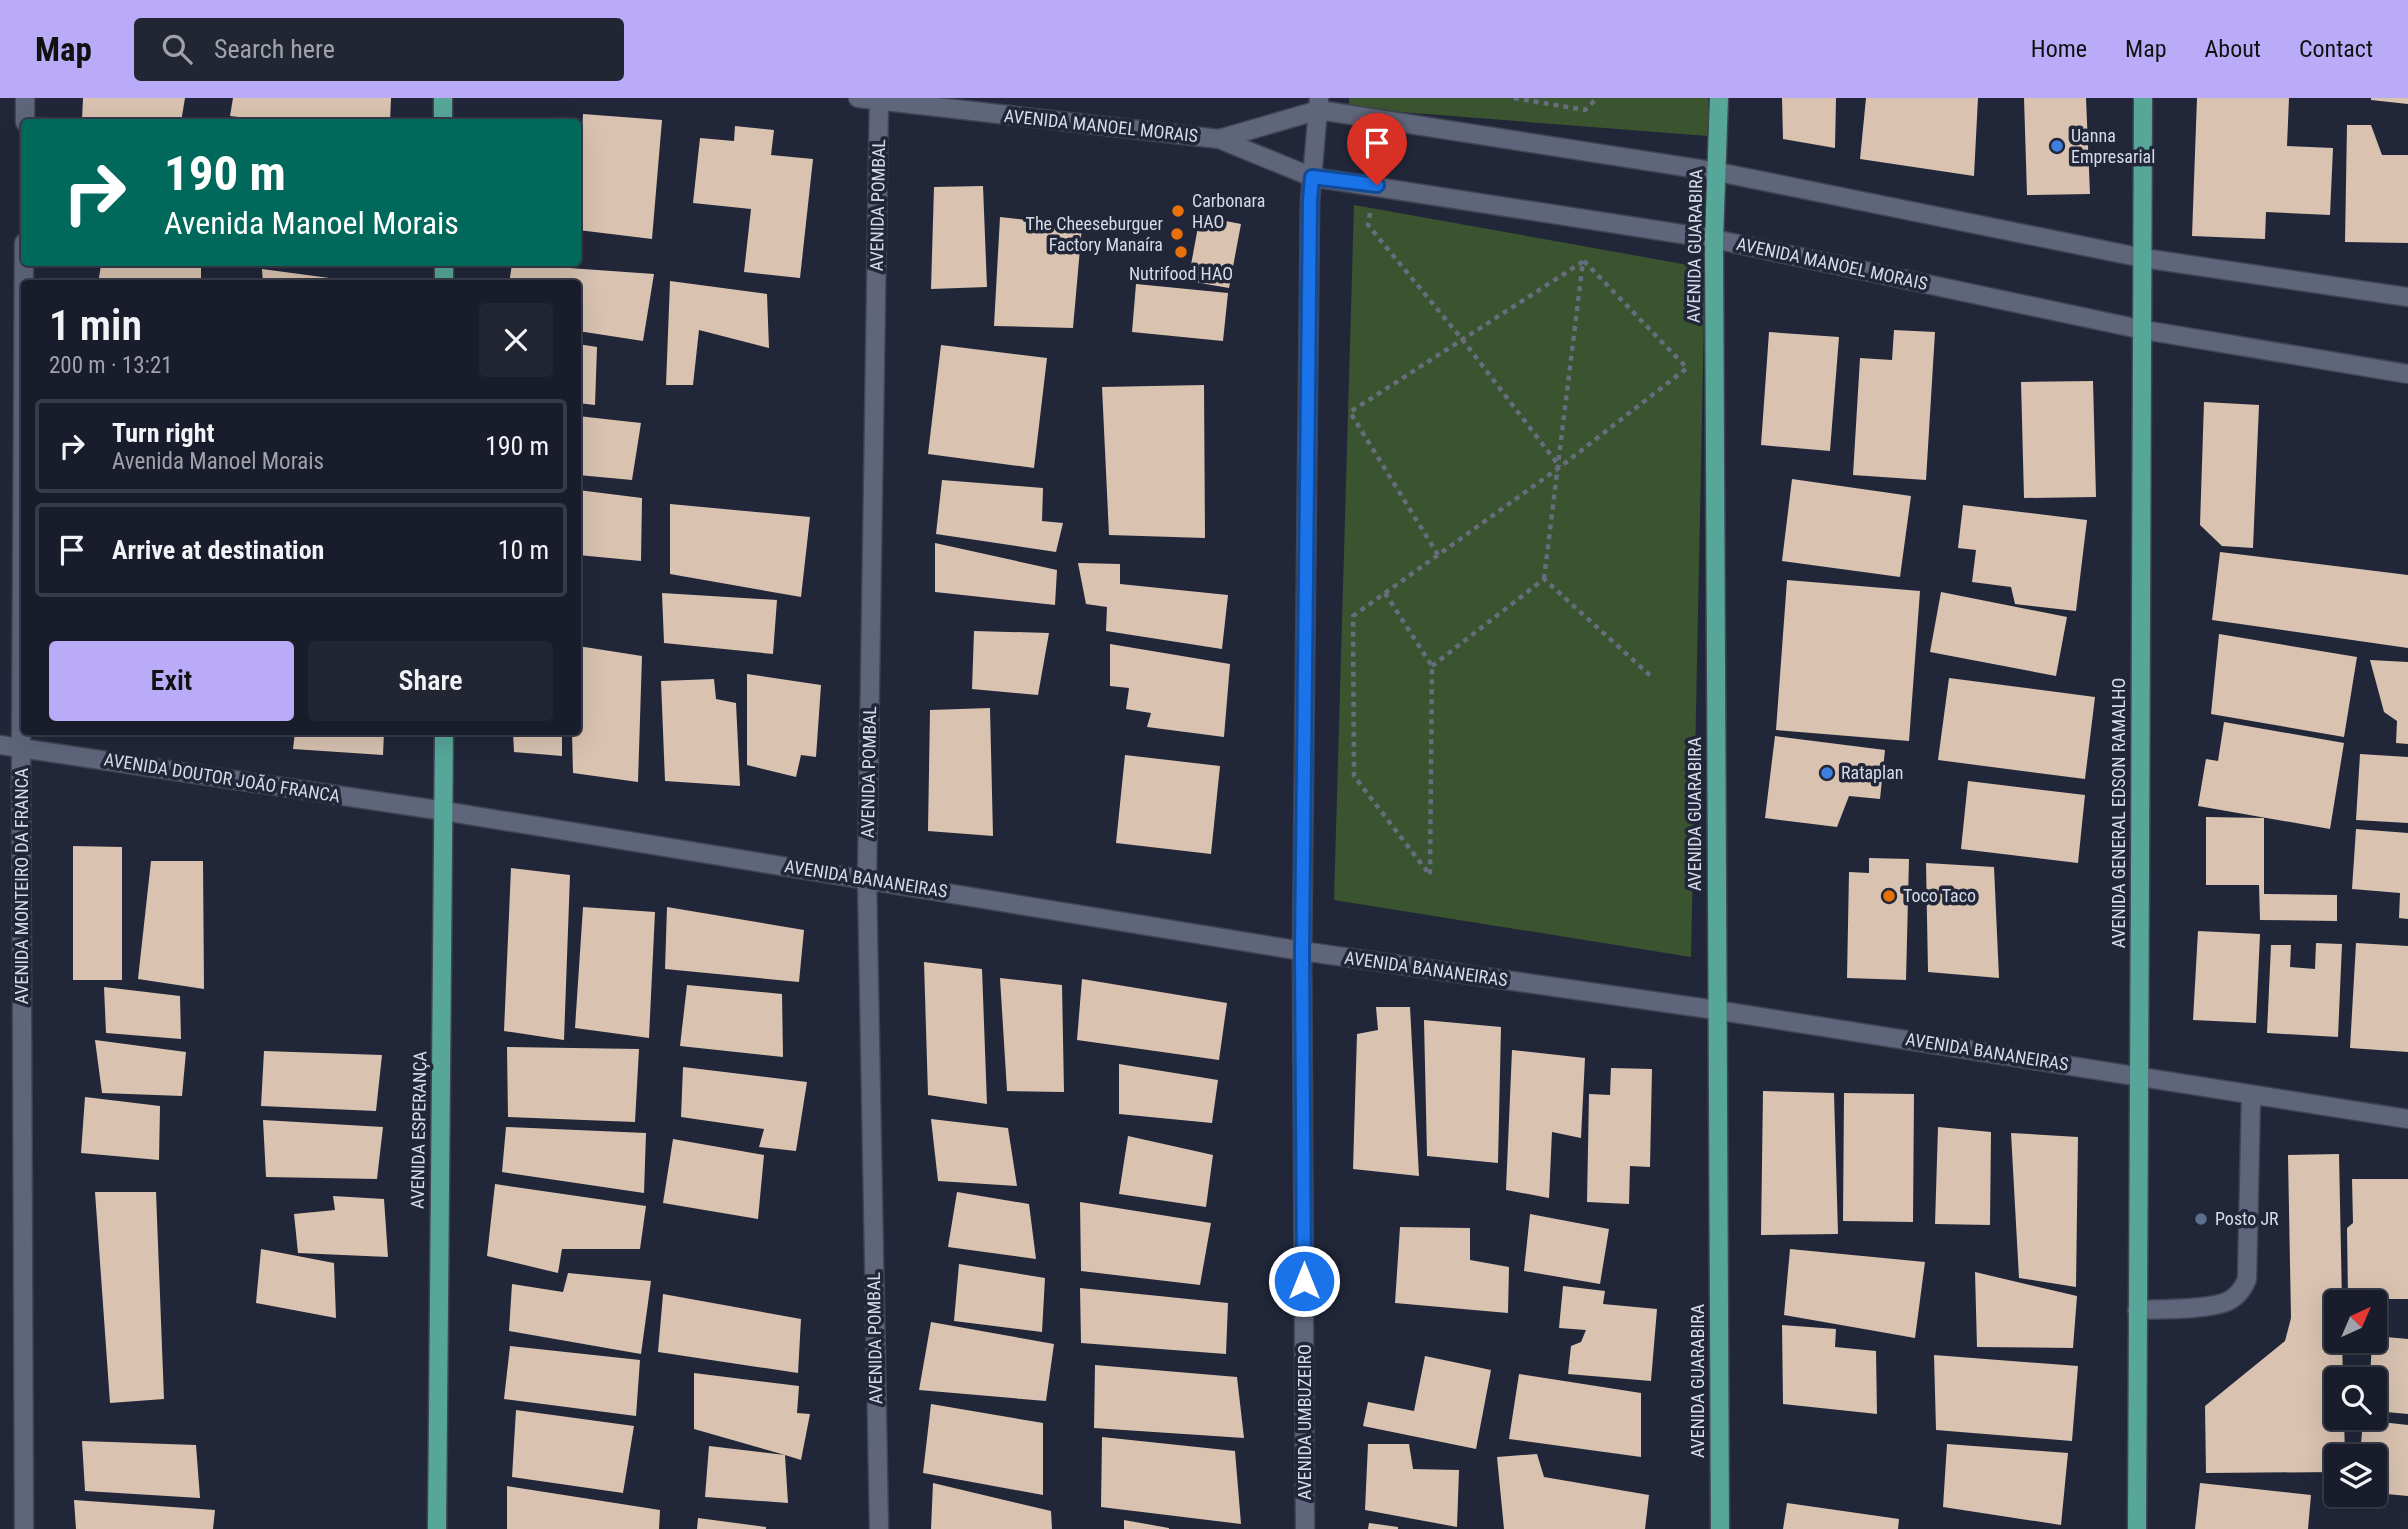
<!DOCTYPE html>
<html lang="en">
<head>
<meta charset="utf-8">
<style>
	body { margin:0; font-family:"Roboto Condensed",sans-serif; background:#222633; color:#f1f3f6; height:100vh; display:flex; flex-direction:column; font-size:26px; white-space:nowrap }
	* { box-sizing:border-box; margin:0 }
	p { font-size:23px; color:#9fa2a9 }
	.icon { flex:none; width:38px; height:38px; fill:none; stroke:currentColor; stroke-width:2; stroke-linecap:round; stroke-linejoin:round }
	.map { position:relative; flex:1; overflow:hidden }
	.panel { position:absolute; left:21px; top:182px; width:560px; height:455px; display:flex; flex-direction:column; background:#191d2b; border-radius:7px; box-shadow:0 7px 28px #0002,0 0 0 2px #373b47 }
	.panel>* { flex:none }
	.guide { position:absolute; left:21px; top:21px; width:560px; height:147px; border-radius:7px; box-shadow:0 7px 28px #0002,0 0 0 2px #373b47; background:#00695c; color:#fff; overflow:hidden }
	.needle { width:46px; rotate:44deg }
	.fabs { position:absolute; left:2324px; top:1192px; display:grid; gap:14px }
	.fabs a { display:grid; place-items:center; width:63px; height:63px; border-radius:7px; background:#191d2b; box-shadow:0 7px 28px #0002,0 0 0 2px #373b47; font-size:35px }
	.pin { position:absolute; display:grid; place-items:center; width:60px; height:60px; color:#fff; margin:-72px -30px; border-radius:50% 50% 50% 0; rotate:-45deg; box-shadow:0 0 7px #0007 }
	.pin .icon { rotate:45deg }
	.me { position:absolute; width:77px; margin:-38px; rotate:0deg; stroke-linejoin:round; filter:drop-shadow(0 0 5px #0008) }
	.turn { display:flex; align-items:center; gap:24px; height:147px; padding:0 28px; font-size:32px }
	.turn .icon { width:91px; height:91px; stroke-width:2.5 }
	.turn b { display:block; font-size:49px; line-height:60px }
	.round { display:grid; place-items:center; flex:none; width:74px; height:74px; border-radius:7px; background:#222633 }
	.headline { display:flex; align-items:center; justify-content:space-between; height:119px; padding:0 28px }
	h1 { font-size:42px; font-weight:600; line-height:52px }
	.cta { display:flex; gap:14px; margin-top:auto; padding:14px 28px }
	.cta a { flex:1; height:80px; border-radius:7px; background:#b9abf7; color:#111; font-size:28px; font-weight:600; line-height:80px; text-align:center }
	.cta a+a { background:#222633; color:#f1f3f6 }
	ul { padding:0; list-style:none }
	li { display:flex; align-items:center; gap:21px; height:94px; margin:0 14px 10px; padding:0 14px; border:4px solid #373b47; border-radius:7px }
	li div { flex:1 }
	li b { display:block; font-size:26px }
	li em { font-style:normal }
	header { display:flex; align-items:center; gap:42px; box-sizing:border-box; height:98px; padding:0 35px; background:#b9abf7; color:#111 }
	header strong { font-size:33px }
	nav { display:flex; gap:38px; margin-inline-start:auto; font-size:24px }
	.search { width:490px; height:63px; background:#222633; display:flex; align-items:center; gap:18px; box-sizing:border-box; padding:0 24px; border-radius:7px; color:#9fa2a9; font-size:26px }
	.map>svg:first-child { display:block }
</style>
</head>
<body>
<header>
<strong>Map</strong>
<div class="search"><svg class="icon" aria-label="search" viewBox="0 0 24 24"><circle cx="10" cy="10" r="6"/><path d="M15 15l6 6"/></svg>Search here</div>
<nav><a>Home</a><a>Map</a><a>About</a><a>Contact</a></nav>
</header>
<div class="map">
<svg width="2408" height="1431" viewBox="0 0 2408 1431">
	<rect width="100%" height="100%" fill="#212739"/>
	<path fill="#3a542f" d="M 1349,0 L 1708,0 L 1708,38 L 1349,10 Z
		M 1354,107 L 1705,170 L 1691,859 L 1334,802 Z"/>
	<path fill="#d9c2b0" d="M 83,0 L 185,0 L 181,24 L 93,24 L 82,22 Z
		M 233,0 L 391,0 L 390,24 L 282,24 L 230,18 Z
		M 1782,0 L 1836,0 L 1835,50 L 1783,41 Z
		M 1866,0 L 1978,0 L 1974,78 L 1860,61 Z
		M 2024,0 L 2086,0 L 2090,96 L 2027,97 Z
		M 2197,0 L 2289,0 L 2287,48 L 2333,50 L 2330,117 L 2266,114 L 2265,141 L 2192,138 Z
		M 2371,0 L 2408,0 L 2408,6 L 2371,2 Z
		M 583,16 L 662,22 L 652,141 L 578,132 Z
		M 2347,27 L 2371,27 L 2382,57 L 2408,57 L 2408,145 L 2345,144 Z
		M 735,28 L 774,32 L 771,57 L 813,61 L 800,180 L 744,174 L 751,111 L 693,105 L 700,40 L 734,43 Z
		M 983,88 L 987,189 L 931,191 L 934,89 Z
		M 1200,118 L 1241,126 L 1229,190 L 1188,183 Z
		M 1000,119 L 1082,128 L 1073,230 L 994,228 Z
		M 128,164 L 201,164 L 201,186 L 98,186 L 101,167 Z
		M 512,166 L 654,176 L 643,243 L 578,233 L 578,186 L 509,186 Z
		M 262,171 L 337,181 L 337,186 L 263,186 Z
		M 670,183 L 767,196 L 769,250 L 699,232 L 693,287 L 666,287 Z
		M 1136,186 L 1228,195 L 1223,243 L 1132,234 Z
		M 1894,232 L 1935,234 L 1926,382 L 1853,377 L 1860,260 L 1892,262 Z
		M 1769,234 L 1839,239 L 1830,353 L 1761,347 Z
		M 578,246 L 597,249 L 595,307 L 578,305 Z
		M 941,247 L 1047,260 L 1034,370 L 928,356 Z
		M 2093,283 L 2096,399 L 2024,400 L 2021,284 Z
		M 1204,287 L 1205,440 L 1109,437 L 1102,289 Z
		M 2204,304 L 2259,307 L 2253,450 L 2222,448 L 2200,427 Z
		M 578,318 L 641,325 L 632,382 L 578,377 Z
		M 1792,381 L 1911,398 L 1900,479 L 1782,463 Z
		M 942,382 L 1043,390 L 1042,423 L 1063,425 L 1056,454 L 936,436 Z
		M 578,392 L 642,400 L 641,463 L 578,457 Z
		M 670,406 L 810,419 L 801,499 L 670,476 Z
		M 1963,407 L 2087,422 L 2076,513 L 2015,506 L 2011,489 L 1972,484 L 1976,452 L 1958,450 Z
		M 935,445 L 1057,472 L 1055,507 L 935,494 Z
		M 2220,454 L 2408,477 L 2408,550 L 2212,522 Z
		M 1078,465 L 1120,466 L 1120,486 L 1228,497 L 1222,551 L 1106,533 L 1107,509 L 1086,506 Z
		M 1787,482 L 1920,493 L 1909,643 L 1776,632 Z
		M 1941,494 L 2067,519 L 2056,578 L 1930,554 Z
		M 662,495 L 777,502 L 773,556 L 664,545 Z
		M 974,533 L 1049,535 L 1038,597 L 972,591 Z
		M 2219,536 L 2357,559 L 2344,639 L 2211,616 Z
		M 1110,546 L 1230,566 L 1224,639 L 1147,629 L 1151,615 L 1126,611 L 1129,590 L 1110,588 Z
		M 578,548 L 642,558 L 638,684 L 573,675 L 572,634 L 578,634 Z
		M 2370,562 L 2408,564 L 2408,646 L 2396,645 L 2397,623 L 2384,614 Z
		M 747,576 L 821,587 L 816,659 L 801,657 L 796,679 L 747,667 Z
		M 1949,580 L 2095,599 L 2085,681 L 1938,662 Z
		M 714,581 L 716,601 L 736,605 L 740,688 L 665,683 L 661,583 Z
		M 990,610 L 993,738 L 928,733 L 930,612 Z
		M 2224,624 L 2344,645 L 2330,731 L 2198,708 L 2206,661 L 2218,663 Z
		M 295,634 L 384,634 L 383,657 L 293,651 Z
		M 513,634 L 562,634 L 562,658 L 514,654 Z
		M 1775,638 L 1885,652 L 1880,701 L 1849,698 L 1837,729 L 1765,720 Z
		M 2360,656 L 2408,659 L 2408,725 L 2356,722 Z
		M 1125,657 L 1220,668 L 1211,756 L 1116,745 Z
		M 1968,683 L 2085,697 L 2078,765 L 1961,751 Z
		M 2206,719 L 2264,720 L 2264,796 L 2337,797 L 2337,823 L 2260,822 L 2259,787 L 2206,787 Z
		M 2356,731 L 2408,735 L 2408,821 L 2399,820 L 2400,795 L 2352,791 Z
		M 73,748 L 122,749 L 122,882 L 73,882 Z
		M 1869,760 L 1909,761 L 1906,882 L 1847,880 L 1849,774 L 1869,775 Z
		M 151,763 L 203,763 L 204,891 L 138,881 Z
		M 1926,765 L 1994,769 L 1999,880 L 1928,874 Z
		M 511,770 L 570,777 L 564,942 L 504,933 Z
		M 583,809 L 655,814 L 649,940 L 575,930 Z
		M 667,809 L 804,832 L 799,884 L 665,871 Z
		M 2198,833 L 2260,836 L 2256,925 L 2193,922 Z
		M 2316,845 L 2342,846 L 2338,939 L 2267,935 L 2271,847 L 2291,847 L 2290,869 L 2315,871 Z
		M 2356,845 L 2408,848 L 2408,954 L 2350,950 Z
		M 924,864 L 982,871 L 987,1006 L 928,997 Z
		M 1000,880 L 1062,887 L 1064,994 L 1007,993 Z
		M 1082,881 L 1227,905 L 1219,962 L 1077,942 Z
		M 687,887 L 782,896 L 783,959 L 680,948 Z
		M 104,889 L 180,898 L 181,941 L 106,935 Z
		M 1376,909 L 1410,909 L 1419,1078 L 1353,1071 L 1357,936 L 1378,932 Z
		M 1424,922 L 1501,929 L 1498,1065 L 1427,1058 Z
		M 95,942 L 186,954 L 182,998 L 102,995 Z
		M 507,949 L 639,951 L 635,1024 L 508,1019 Z
		M 1512,952 L 1585,960 L 1581,1040 L 1552,1034 L 1549,1100 L 1506,1092 Z
		M 264,953 L 382,957 L 376,1013 L 261,1008 Z
		M 1119,966 L 1218,982 L 1212,1025 L 1119,1016 Z
		M 683,969 L 807,984 L 796,1053 L 759,1049 L 764,1031 L 681,1019 Z
		M 1611,970 L 1652,971 L 1650,1069 L 1630,1068 L 1629,1106 L 1587,1104 L 1589,996 L 1610,997 Z
		M 1763,993 L 1834,995 L 1838,1136 L 1761,1137 Z
		M 1844,995 L 1914,996 L 1913,1124 L 1843,1123 Z
		M 85,999 L 160,1008 L 159,1062 L 81,1055 Z
		M 931,1021 L 1008,1030 L 1017,1088 L 938,1083 Z
		M 263,1022 L 383,1029 L 377,1081 L 266,1079 Z
		M 506,1029 L 646,1035 L 644,1095 L 502,1074 Z
		M 1938,1029 L 1991,1034 L 1990,1127 L 1935,1126 Z
		M 2011,1035 L 2078,1039 L 2076,1189 L 2019,1180 Z
		M 1128,1038 L 1213,1057 L 1206,1109 L 1119,1096 Z
		M 673,1041 L 764,1057 L 758,1121 L 663,1105 Z
		M 2339,1056 L 2342,1204 L 2336,1204 L 2336,1242 L 2342,1242 L 2343,1281 L 2336,1281 L 2336,1320 L 2344,1320 L 2345,1358 L 2336,1358 L 2336,1374 L 2206,1375 L 2205,1308 L 2285,1243 L 2291,1220 L 2288,1057 Z
		M 2352,1081 L 2408,1081 L 2408,1201 L 2348,1201 L 2347,1130 L 2353,1125 Z
		M 495,1086 L 646,1108 L 640,1151 L 562,1151 L 558,1175 L 487,1158 Z
		M 95,1094 L 156,1094 L 164,1301 L 110,1305 Z
		M 957,1094 L 1029,1106 L 1036,1161 L 948,1149 Z
		M 333,1098 L 384,1101 L 388,1159 L 298,1155 L 294,1116 L 335,1112 Z
		M 1080,1104 L 1211,1125 L 1200,1187 L 1081,1173 Z
		M 1530,1116 L 1609,1131 L 1600,1186 L 1524,1173 Z
		M 1400,1129 L 1470,1130 L 1470,1162 L 1509,1169 L 1508,1215 L 1395,1205 Z
		M 261,1151 L 334,1165 L 336,1220 L 256,1205 Z
		M 1790,1151 L 1925,1164 L 1915,1240 L 1784,1217 Z
		M 959,1166 L 1045,1180 L 1042,1234 L 954,1223 Z
		M 1975,1174 L 2077,1198 L 2073,1250 L 1977,1249 Z
		M 568,1175 L 651,1183 L 641,1256 L 509,1233 L 512,1186 L 563,1194 Z
		M 1563,1188 L 1605,1193 L 1603,1206 L 1657,1211 L 1651,1283 L 1568,1276 L 1571,1248 L 1581,1244 L 1586,1232 L 1559,1230 Z
		M 1080,1190 L 1228,1205 L 1226,1256 L 1081,1245 Z
		M 663,1196 L 801,1221 L 798,1275 L 658,1254 Z
		M 931,1224 L 1054,1246 L 1046,1303 L 919,1292 Z
		M 1782,1227 L 1836,1231 L 1835,1249 L 1876,1253 L 1877,1316 L 1783,1306 Z
		M 2375,1238 L 2408,1241 L 2408,1316 L 2375,1313 L 2375,1281 L 2370,1281 L 2372,1242 L 2375,1242 Z
		M 510,1248 L 640,1262 L 636,1318 L 504,1301 Z
		M 1934,1257 L 2078,1268 L 2072,1343 L 1936,1332 Z
		M 1425,1258 L 1491,1272 L 1476,1351 L 1363,1328 L 1368,1304 L 1414,1313 Z
		M 1095,1267 L 1237,1279 L 1244,1340 L 1094,1330 Z
		M 694,1275 L 799,1288 L 797,1315 L 810,1316 L 801,1362 L 785,1357 L 788,1405 L 705,1399 L 709,1348 L 785,1357 L 694,1331 Z
		M 1519,1276 L 1641,1295 L 1641,1359 L 1509,1341 Z
		M 931,1306 L 1043,1325 L 1043,1397 L 923,1375 Z
		M 516,1312 L 634,1328 L 623,1395 L 512,1379 Z
		M 2363,1322 L 2408,1327 L 2408,1398 L 2375,1395 L 2375,1358 L 2360,1358 Z
		M 1102,1339 L 1235,1353 L 1241,1426 L 1101,1409 Z
		M 82,1343 L 196,1347 L 200,1400 L 85,1393 Z
		M 1368,1346 L 1409,1346 L 1413,1371 L 1459,1372 L 1457,1429 L 1365,1412 Z
		M 1947,1346 L 2068,1355 L 2061,1427 L 1943,1409 Z
		M 1537,1356 L 1544,1379 L 1649,1397 L 1645,1431 L 1504,1431 L 1497,1359 Z
		M 933,1385 L 1051,1413 L 1052,1431 L 931,1431 Z
		M 2200,1385 L 2311,1397 L 2308,1431 L 2195,1431 Z
		M 507,1388 L 660,1412 L 659,1431 L 507,1431 Z
		M 74,1402 L 215,1412 L 213,1431 L 76,1431 Z
		M 1787,1405 L 1899,1421 L 1898,1431 L 1783,1431 Z
		M 698,1420 L 766,1429 L 766,1431 L 697,1431 Z
		M 1124,1422 L 1169,1430 L 1169,1431 L 1124,1431 Z
		M 1369,1425 L 1398,1429 L 1398,1431 L 1368,1431 Z"/>
	<g fill="none" stroke-linecap="round" stroke-linejoin="round">
		<g stroke="#404454" stroke-width="21">
			<path id="minor" d="M 858,0 L 1219,41 L 1312,79 L 1714,141 L 2144,232 L 2408,276
				M 25,24 L 25,0
				M 1219,41 L 1319,12 L 1718,74 L 2143,160 L 2408,199
				M 0,647 L 444,713 L 1302,853 L 1716,912 L 2408,1021
				M 2137,1212 C 2159,1211 2207,1212 2226,1204 C 2236,1200 2243,1191 2247,1181 L 2251,998
				M 24,1431 L 21,650 L 24,145
				M 879,1431 L 867,781 L 879,0
				M 1305,1431 L 1302,853 L 1310,103 L 1319,0"/>
		</g>
		<g stroke="#404454" stroke-width="21">
			<path id="major" d="M 443,0 L 443,24
				M 1719,0 L 1714,141 L 1720,1431
				M 444,164 L 444,186
				M 437,1431 L 444,634
				M 2137,1431 C 2138,954 2143,477 2143,0"/>
		</g>
		<path stroke="#676d7d" stroke-width="4.5" stroke-dasharray="5 5" stroke-linecap="butt" d="M 1514,0 L 1585,12 L 1597,0
			M 1370,115 L 1368,127 L 1462,241 L 1560,369
			M 1584,163 L 1687,270 L 1560,369 L 1438,457 L 1350,314 Z
			M 1544,481 L 1583,163
			M 1385,495 L 1432,568 L 1430,777 L 1354,678 L 1353,518 L 1438,457
			M 1432,568 L 1544,481 L 1653,580"/>
		<use href="#minor" stroke="#5f667c" stroke-width="18"/>
		<use href="#major" stroke="#56a798" stroke-width="18"/>
	</g>
	<g fill="none" stroke-linecap="round" stroke-linejoin="round">
		<g stroke="#114b97" stroke-width="18">
			<path id="route" d="M 1304,1183 L 1302,853 L 1310,103 L 1312,79 L 1377,87"/>
		</g>
		<use href="#route" stroke="#1a73e8" stroke-width="12"/>
	</g>
	<g fill="#3f7fe0" stroke="#212739" stroke-width="2.5">
		<circle cx="2057" cy="48" r="7"/>
		<circle cx="1827" cy="675" r="7"/>
	</g>
	<g fill="#e8710a" stroke="#212739" stroke-width="2.5">
		<circle cx="1178" cy="113" r="7"/>
		<circle cx="1177" cy="136" r="7"/>
		<circle cx="1181" cy="154" r="7"/>
		<circle cx="1889" cy="798" r="7"/>
	</g>
	<circle fill="#5c6f8a" stroke="#212739" stroke-width="2.5" cx="2201" cy="1121" r="7"/>
	<g text-anchor="middle" stroke-width="7" stroke-linejoin="round" paint-order="stroke">
		<g font-size="18" fill="#d6dbe7" stroke="#212739">
			<text transform="translate(1101 28) rotate(6)" y="6">AVENIDA MANOEL MORAIS</text>
			<text transform="translate(878 107) rotate(-89)" y="6">AVENIDA POMBAL</text>
			<text transform="translate(1695 148) rotate(-89)" y="6">AVENIDA GUARABIRA</text>
			<text transform="translate(1832 166) rotate(12)" y="6">AVENIDA MANOEL MORAIS</text>
			<text transform="translate(869 674) rotate(-89)" y="6">AVENIDA POMBAL</text>
			<text transform="translate(222 680) rotate(9)" y="6">AVENIDA DOUTOR JOÃO FRANCA</text>
			<text transform="translate(2119 715) rotate(-90)" y="6">AVENIDA GENERAL EDSON RAMALHO</text>
			<text transform="translate(1695 716) rotate(-90)" y="6">AVENIDA GUARABIRA</text>
			<text transform="translate(866 781) rotate(9)" y="6">AVENIDA BANANEIRAS</text>
			<text transform="translate(22 788) rotate(-90)" y="6">AVENIDA MONTEIRO DA FRANCA</text>
			<text transform="translate(1426 871) rotate(8)" y="6">AVENIDA BANANEIRAS</text>
			<text transform="translate(1987 954) rotate(9)" y="6">AVENIDA BANANEIRAS</text>
			<text transform="translate(419 1032) rotate(-89)" y="6">AVENIDA ESPERANÇA</text>
			<text transform="translate(875 1240) rotate(-91)" y="6">AVENIDA POMBAL</text>
			<text transform="translate(1698 1283) rotate(-90)" y="6">AVENIDA GUARABIRA</text>
			<text transform="translate(1305 1324) rotate(-90)" y="6">AVENIDA UMBUZEIRO</text>
		</g>
		<g font-size="18" fill="#d6dbe7" stroke="#212739" text-anchor="start">
			<text x="2071" y="44">Uanna<tspan x="2071" dy="21">Empresarial</tspan></text>
			<text x="1192" y="109">Carbonara<tspan x="1192" dy="21">HAO</tspan></text>
			<text x="1163" y="132" text-anchor="end">The Cheeseburguer<tspan x="1163" dy="21">Factory Manaíra</tspan></text>
			<text x="1181" y="182" text-anchor="middle">Nutrifood HAO</text>
			<text x="1841" y="681">Rataplan</text>
			<text x="1903" y="804">Toco Taco</text>
			<text x="2215" y="1127">Posto JR</text>
		</g>
	</g>
</svg>
<div class="fabs">
<a><svg class="needle" viewBox="-14 -14 28 28"><path d="M0-13l5 13h-10z" fill="#e53935"/><path d="M0 13l5-13h-10z" fill="#9fa2a9"/></svg></a>
<a><svg class="icon" aria-label="search" viewBox="0 0 24 24"><circle cx="10" cy="10" r="6"/><path d="M15 15l6 6"/></svg></a>
<a><svg class="icon" aria-label="layers" viewBox="0 0 24 24"><path d="M12 4l9 5-9 5-9-5zM3 14l9 5 9-5"/></svg></a>
</div>
<div class="pin" style="left:1377px;top:87px;background:#d93025"><svg class="icon" aria-label="arrive" viewBox="0 0 24 24"><path d="M6 21V4h12l-3 4 3 4H6"/></svg></div>
<svg class="me" style="left:1304px;top:1183px" viewBox="-20 -20 40 40"><circle r="17" fill="#1a73e8" stroke="#fff" stroke-width="3"/><path d="M0-11L8 9 0 5-8 9z" fill="#fff"/></svg>
<div class="guide">
<div class="turn"><svg class="icon" aria-label="right" viewBox="0 0 24 24"><path d="M7 20v-9h11M14 6l5 5-5 5"/></svg><div><b>190 m</b>Avenida Manoel Morais</div></div>
</div>
<section class="panel">
<div class="headline"><div><h1>1 min</h1><p>200 m · 13:21</p></div><a class="round"><svg class="icon" aria-label="close" viewBox="0 0 24 24"><path d="M6 6l12 12M18 6L6 18"/></svg></a></div>
<ul>
<li><svg class="icon" aria-label="right" viewBox="0 0 24 24"><path d="M7 20v-9h11M14 6l5 5-5 5"/></svg><div><b>Turn right</b><p>Avenida Manoel Morais</p></div><em>190 m</em></li>
<li><svg class="icon" aria-label="arrive" viewBox="0 0 24 24"><path d="M6 21V4h12l-3 4 3 4H6"/></svg><div><b>Arrive at destination</b></div><em>10 m</em></li>
</ul>
<div class="cta"><a>Exit</a><a>Share</a></div>
</section>
</div>
</body>
</html>
